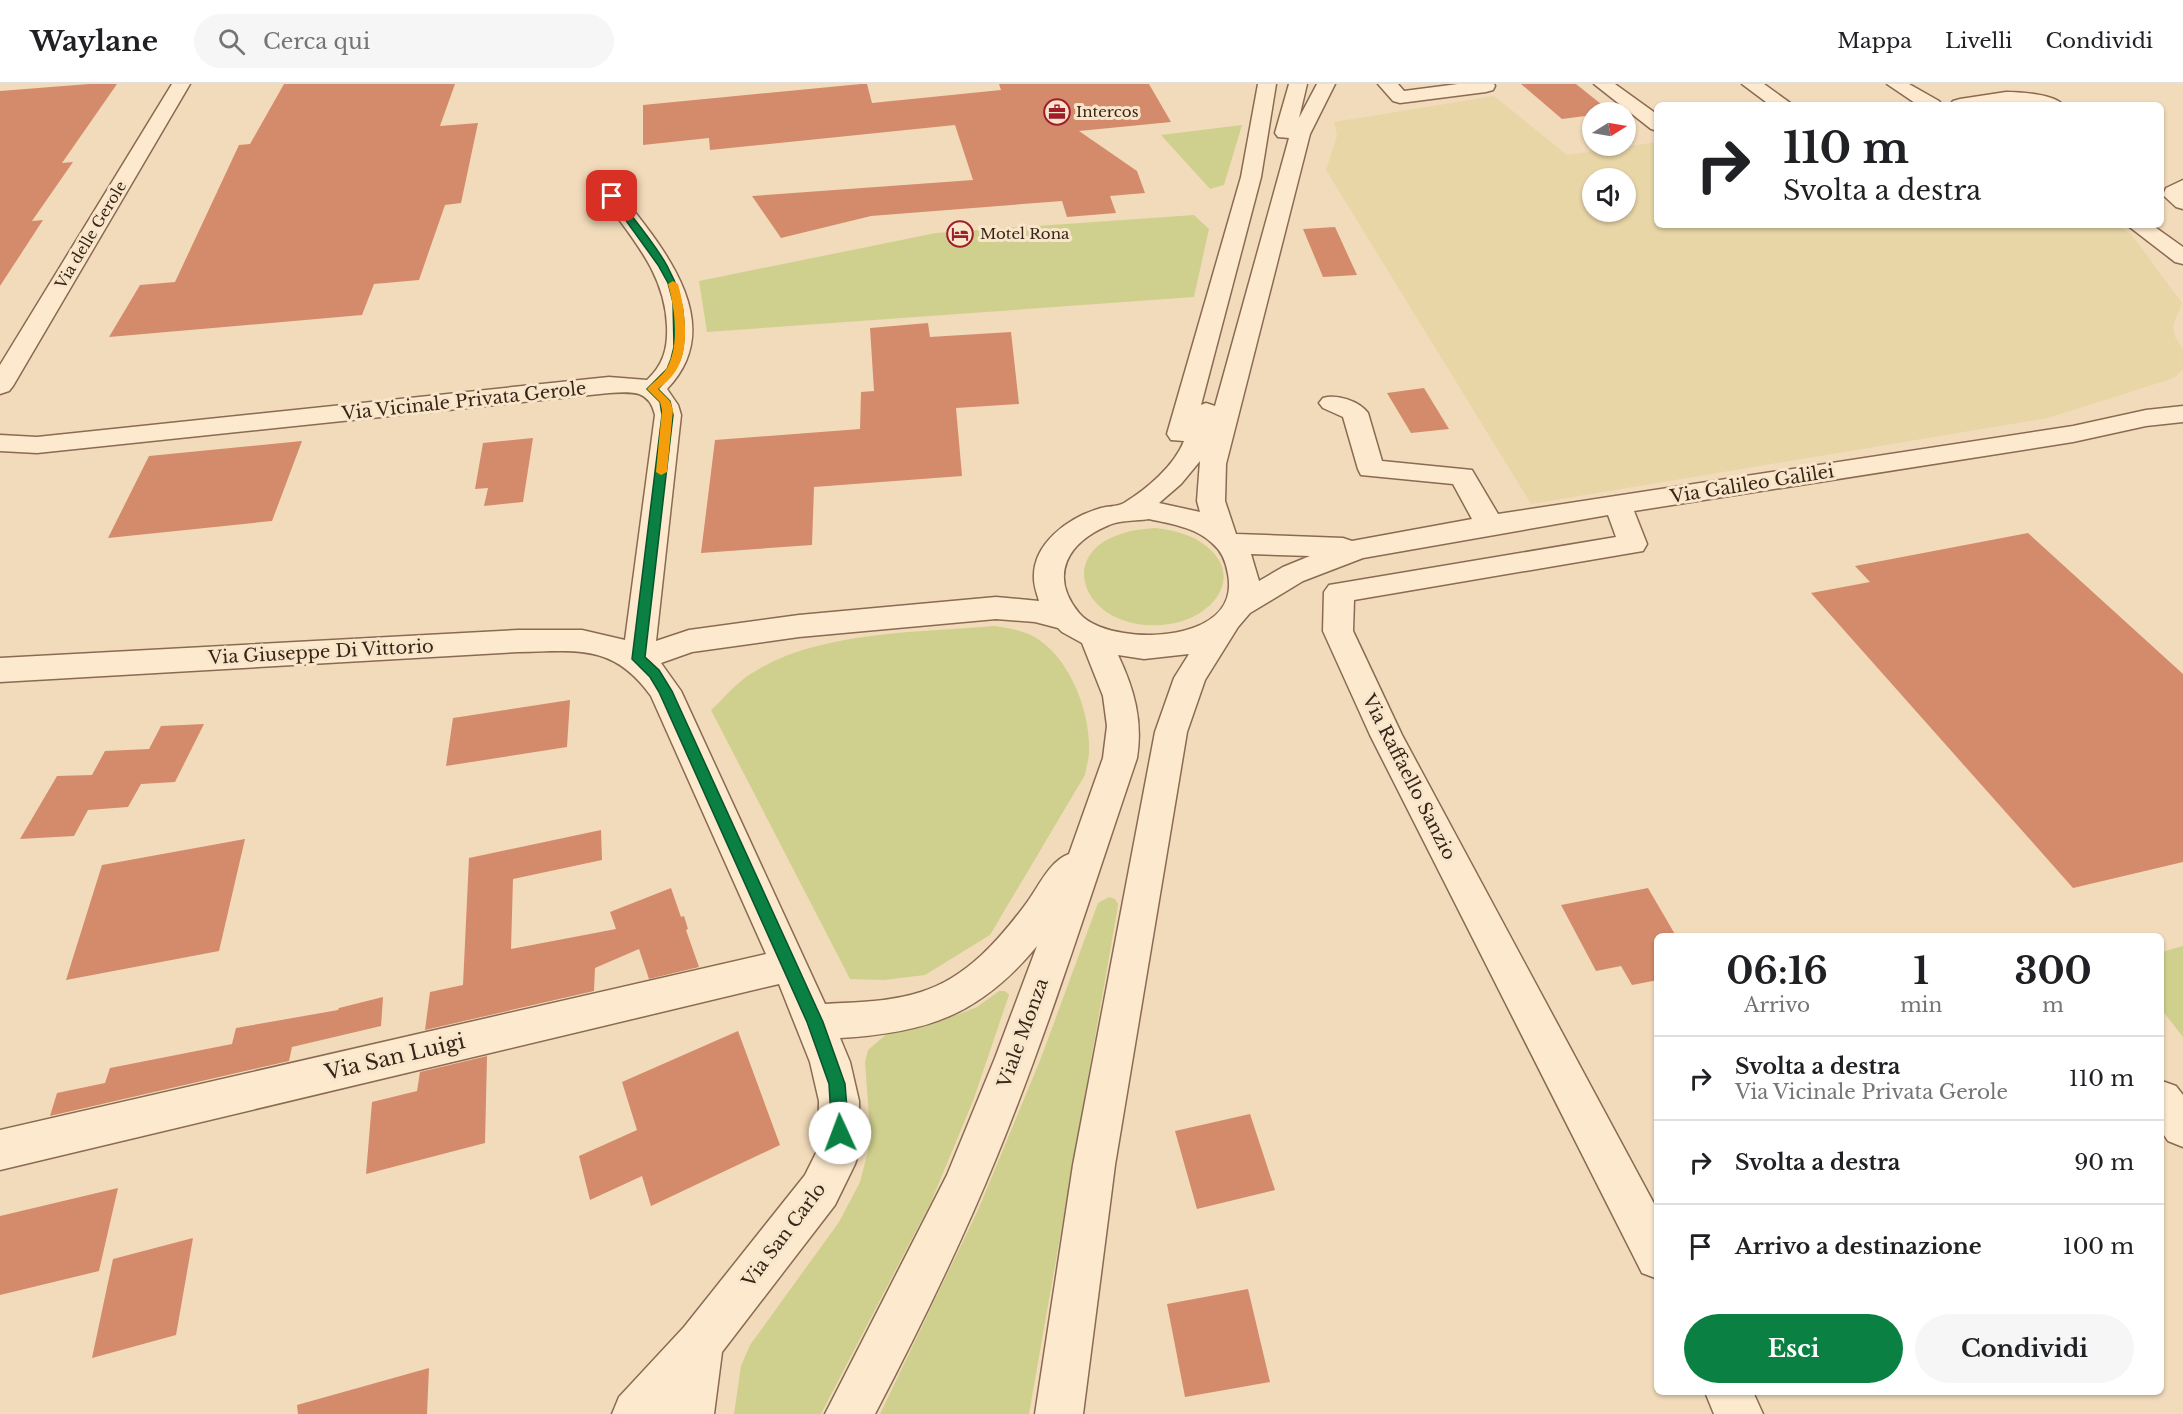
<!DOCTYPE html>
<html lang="it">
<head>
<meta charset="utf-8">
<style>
	body { margin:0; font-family:"Libre Baskerville",serif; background:#f6f6f6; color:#202124; height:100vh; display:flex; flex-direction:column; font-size:22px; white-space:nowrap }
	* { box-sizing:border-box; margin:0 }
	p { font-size:20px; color:#757577 }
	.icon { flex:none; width:33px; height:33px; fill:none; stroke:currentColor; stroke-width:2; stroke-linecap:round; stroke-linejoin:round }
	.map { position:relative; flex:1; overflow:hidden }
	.sheet { position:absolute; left:1654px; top:849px; width:510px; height:462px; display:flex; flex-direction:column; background:#fff; border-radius:9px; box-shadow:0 2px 4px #0004 }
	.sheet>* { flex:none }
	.top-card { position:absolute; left:1654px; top:18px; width:510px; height:126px; border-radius:9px; box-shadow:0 2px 4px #0004; background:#fff; color:#202124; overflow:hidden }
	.needle { width:39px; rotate:79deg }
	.buttons { position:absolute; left:1582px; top:18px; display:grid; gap:12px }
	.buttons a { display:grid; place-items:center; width:54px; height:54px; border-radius:50%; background:#fff; box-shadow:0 2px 4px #0004; font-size:30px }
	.pin { position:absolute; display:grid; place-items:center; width:51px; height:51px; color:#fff; margin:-26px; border-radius:12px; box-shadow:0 3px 9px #0006 }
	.me { position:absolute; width:66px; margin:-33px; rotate:358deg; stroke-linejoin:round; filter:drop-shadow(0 0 4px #0008) }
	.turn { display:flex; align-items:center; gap:21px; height:126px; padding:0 30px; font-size:27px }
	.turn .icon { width:78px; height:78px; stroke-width:2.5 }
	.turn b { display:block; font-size:42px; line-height:51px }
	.eta { display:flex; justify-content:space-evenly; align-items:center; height:102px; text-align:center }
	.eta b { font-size:36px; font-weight:800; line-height:42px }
	.action { display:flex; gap:12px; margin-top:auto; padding:12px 30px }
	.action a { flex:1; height:69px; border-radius:36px; background:#0b8043; color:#fff; font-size:24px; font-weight:800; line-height:69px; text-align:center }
	.action a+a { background:#f6f6f6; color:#202124 }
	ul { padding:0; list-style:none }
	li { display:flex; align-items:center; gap:18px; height:84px; padding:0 30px; border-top:2px solid #e0e0e0 }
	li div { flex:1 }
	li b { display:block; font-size:22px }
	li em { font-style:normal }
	header { display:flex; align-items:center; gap:36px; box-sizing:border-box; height:84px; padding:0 30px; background:#fff; border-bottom:2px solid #e0e0e0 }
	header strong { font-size:28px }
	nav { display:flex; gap:33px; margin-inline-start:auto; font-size:21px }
	.search { width:420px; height:54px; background:#f6f6f6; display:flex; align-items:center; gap:15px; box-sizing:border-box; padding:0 21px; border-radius:33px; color:#757577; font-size:22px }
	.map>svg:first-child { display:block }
</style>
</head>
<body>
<header>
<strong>Waylane</strong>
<div class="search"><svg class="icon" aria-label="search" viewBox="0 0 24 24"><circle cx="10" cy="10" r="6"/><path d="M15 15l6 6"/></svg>Cerca qui</div>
<nav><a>Mappa</a><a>Livelli</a><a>Condividi</a></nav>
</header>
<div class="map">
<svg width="2183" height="1330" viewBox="0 0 2183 1330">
	<rect width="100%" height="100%" fill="#f2dbba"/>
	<path fill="#e8d6a7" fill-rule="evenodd" d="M 1494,12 L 1567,71 L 1657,58 L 1658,141 L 2117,141 L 2131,150 L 2182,219 L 2173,242 L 2175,253 L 2183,265 L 2183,285 L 2174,294 L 2048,334 L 1531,420 L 1326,86 L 1337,52 L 1334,38 ZM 1593,94 L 1626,94 L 1626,128 L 1593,128 Z"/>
	<path fill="#d0d08e" d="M 1242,41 L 1224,101 L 1210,105 L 1161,51 Z
		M 1194,131 L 1209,145 L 1194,213 L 707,248 L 699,197 L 936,149 Z
		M 1155,444 C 1171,446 1188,449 1202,459 C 1248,490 1213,534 1170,540 C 1078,554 1041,450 1155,444 Z
		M 995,542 C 1008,544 1020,546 1031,551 C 1069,570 1091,628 1089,668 C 1089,675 1086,684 1085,691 L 990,851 L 925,891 L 884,896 L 850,895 L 711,626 C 721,617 730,606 741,597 C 806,546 916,549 995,542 Z
		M 1109,813 L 1115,815 L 1118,820 L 1117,828 L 1029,1330 L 880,1330 L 978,1126 L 1041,974 L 1098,819 Z
		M 2183,862 L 2183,953 L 2162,926 L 2162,868 Z
		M 999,907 L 1005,907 L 1009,911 L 973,1017 L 931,1118 L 821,1330 L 734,1330 L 741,1282 L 750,1261 L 839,1138 L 860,1098 L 868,1067 L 870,1047 L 865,978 L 868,966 L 889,948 L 959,930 L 977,923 Z"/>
	<path fill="#d48b6c" d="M 89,0 L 117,0 L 62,79 L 73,78 L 32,137 L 43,136 L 0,202 L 0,7 Z
		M 284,0 L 455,0 L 440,42 L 478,39 L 461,119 L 445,121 L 419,196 L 374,200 L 362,231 L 109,253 L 140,201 L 175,198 L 239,61 L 250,60 Z
		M 861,0 L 867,0 L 872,19 L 1001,6 L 999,0 L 1149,0 L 1171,38 L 1079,47 L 1137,87 L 1145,109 L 1110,112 L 1116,129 L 1067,133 L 1062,117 L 871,132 L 781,154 L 752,112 L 973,96 L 955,41 L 710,66 L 709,54 L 643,61 L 643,21 Z
		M 1521,0 L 1576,0 L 1611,28 L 1593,28 L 1593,31 L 1562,35 Z
		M 1335,143 L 1357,191 L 1323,193 L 1303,145 Z
		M 928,239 L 930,253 L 1011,248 L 1019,320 L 956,324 L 962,392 L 814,403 L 812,461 L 701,469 L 715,356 L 860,345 L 861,308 L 874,307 L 870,244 Z
		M 1424,304 L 1449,345 L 1411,349 L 1387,309 Z
		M 533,354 L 523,418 L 484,422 L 488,404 L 475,405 L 483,359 Z
		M 302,357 L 272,437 L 108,454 L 149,372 Z
		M 2028,449 L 2183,590 L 2183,778 L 2073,804 L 1811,509 L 1870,498 L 1855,482 Z
		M 570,616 L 567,663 L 446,682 L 453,634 Z
		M 204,640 L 175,698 L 141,700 L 128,723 L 88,726 L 74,752 L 20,755 L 57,692 L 92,691 L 105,667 L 149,665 L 161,642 Z
		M 601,746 L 602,776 L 513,795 L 511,865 L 616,845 L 610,828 L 671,804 L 681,833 L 684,832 L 688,845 L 686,846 L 699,883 L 649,895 L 639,865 L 595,884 L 594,907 L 425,946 L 430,908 L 463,901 L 469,774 Z
		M 245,755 L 219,867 L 66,896 L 102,781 Z
		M 1648,804 L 1676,852 L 1658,852 L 1658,896 L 1632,901 L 1621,882 L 1596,887 L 1561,821 Z
		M 383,913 L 381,942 L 292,963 L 289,977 L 50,1032 L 57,1009 L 105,999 L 110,984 L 232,960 L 236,944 L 338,926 L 339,924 Z
		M 738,947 L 780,1061 L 651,1122 L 642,1092 L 590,1116 L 579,1072 L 637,1046 L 622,998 Z
		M 487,972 L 485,1059 L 366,1090 L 372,1018 L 417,1007 L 420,988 Z
		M 1250,1030 L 1275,1106 L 1197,1125 L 1175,1047 Z
		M 118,1104 L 99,1187 L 0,1211 L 0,1132 Z
		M 193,1154 L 176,1251 L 92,1274 L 113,1175 Z
		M 1248,1205 L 1270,1298 L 1185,1313 L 1167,1220 Z
		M 429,1284 L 427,1330 L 298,1330 L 297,1321 Z"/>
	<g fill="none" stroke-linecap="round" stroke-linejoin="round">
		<g stroke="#8a6a53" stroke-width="3">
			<path id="minor" d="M 172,0 L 190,0 L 13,302 L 9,307 L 0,310 L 0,281 Z
				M 1258,0 L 1276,0 L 1261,93 L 1201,321 L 1206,319 L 1215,322 L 1289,54 L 1278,53 L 1275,49 L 1289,0 L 1307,0 L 1299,34 L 1317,0 L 1335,0 L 1310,50 L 1226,380 L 1225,417 L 1236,450 L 1343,454 L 1352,457 L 1472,435 L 1453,400 L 1361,391 L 1358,385 L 1343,333 L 1323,324 L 1319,319 L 1323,314 C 1337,310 1359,317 1368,329 L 1382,377 L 1472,386 L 1498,430 L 2073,342 L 2146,326 L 2183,322 L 2183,338 L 2146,342 L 2073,358 L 1634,427 L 1647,460 L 1643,467 L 1354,516 L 1353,547 L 1402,651 L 1658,1127 L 1658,1195 L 1642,1189 L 1370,651 L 1323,547 L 1324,508 L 1329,501 L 1616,453 L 1608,431 L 1363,474 L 1303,497 L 1250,529 L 1238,543 L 1205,596 L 1187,648 L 1115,1081 L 1083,1330 L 1035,1330 L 1073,1081 L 1155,648 L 1174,594 L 1189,570 L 1144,575 L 1118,571 C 1134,605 1143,636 1137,674 C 1092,807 1050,942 997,1072 C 961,1160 919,1246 875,1330 L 825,1330 L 947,1091 L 995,974 L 1037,862 C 980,931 927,949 840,954 L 850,978 L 859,1017 L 860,1065 L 855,1080 L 835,1121 L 722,1268 L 714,1330 L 612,1330 L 619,1313 L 684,1243 L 805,1091 L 818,1065 L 819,1017 L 810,978 L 779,900 L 0,1086 L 0,1046 L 766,870 L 651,612 C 613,559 577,567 518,568 L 0,598 L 0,574 L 518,546 L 582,546 L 625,556 L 655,331 C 649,305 631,308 609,309 L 37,369 L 0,367 L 0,351 L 37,353 L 609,293 L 647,296 C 663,281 668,265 667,242 C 665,188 631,154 602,112 L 605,108 L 612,106 L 619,108 C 661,161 730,240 667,305 L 678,321 L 681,331 L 656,557 L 689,546 L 799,531 L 996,513 L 1039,517 C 1037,510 1034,502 1034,495 C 1032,460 1068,434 1098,425 C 1106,422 1117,423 1124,419 C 1147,405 1174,382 1184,357 L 1171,356 L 1167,350 L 1241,93 ZM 1200,377 L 1197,417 L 1200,428 L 1159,419 L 1181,400 ZM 1149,435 C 1171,440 1195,443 1212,459 C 1222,467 1226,478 1228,490 C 1239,547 1162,556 1124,549 C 1109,547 1089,541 1079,529 C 1048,491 1068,458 1109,441 C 1120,436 1136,437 1149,435 ZM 1251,470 L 1310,472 L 1283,483 L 1259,497 ZM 996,535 L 1035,538 L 1058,544 L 1062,548 L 1082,559 L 1103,612 L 1107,642 L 1103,674 L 1069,770 C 1050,777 1040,800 1028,817 C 1001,854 967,894 921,908 C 891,918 857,918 825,920 L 681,607 L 661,579 L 692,568 L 799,553 Z
				M 1378,0 L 1398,0 L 1404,7 L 1458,0 L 1494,0 L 1495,2 L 1493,6 L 1486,8 L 1400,19 L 1393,17 Z
				M 1594,0 L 1615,0 L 1658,31 L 1658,47 L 1651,45 Z
				M 1742,0 L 1764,0 L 1793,21 L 1770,21 Z
				M 1887,0 L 1909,0 L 1939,17 L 1942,21 L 1918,21 Z
				M 2006,8 C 2020,8 2055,10 2063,21 L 2006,19 L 1950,21 L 1953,17 L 1960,15 Z
				M 2183,96 L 2183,125 L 2176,123 L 2163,111 L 2166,104 Z
				M 2127,141 L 2152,141 L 2183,163 L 2183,180 L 2175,178 Z
				M 2162,997 L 2176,1002 L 2183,1011 L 2183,1063 L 2168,1057 L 2162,1048 Z
				M 1705,1308 L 1753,1308 L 1763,1330 L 1714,1330 Z"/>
		</g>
		<use href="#minor" fill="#fce9ce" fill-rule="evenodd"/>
	</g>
	<path fill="#0b8043" stroke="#07532c" stroke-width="1.5" d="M 609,110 L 615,110 C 645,151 682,186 684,239 C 685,272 681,282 658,305 L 670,317 L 673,331 L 645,573 L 659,586 L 672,607 L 823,938 L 845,1000 L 849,1049 L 846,1055 L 840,1057 L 834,1055 L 832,1049 L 829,1000 L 807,938 L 659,608 L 650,593 L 632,575 L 662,331 L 660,318 L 647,305 L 667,285 L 671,275 L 674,263 L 673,218 L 668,199 L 658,181 L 609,113 Z"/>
	<path fill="#f59e0b" d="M 673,197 L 678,200 C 685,225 691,265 675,288 C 671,294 664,300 658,305 L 670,317 L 673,326 L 667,388 L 661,391 L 656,388 L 662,326 L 660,318 L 647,305 C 653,298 662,292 667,284 C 680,261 675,225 668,200 Z"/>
	<defs>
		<g id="office-ring" transform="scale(1.35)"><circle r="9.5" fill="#f9e6ca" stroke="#9f1d2d" stroke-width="1.5"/><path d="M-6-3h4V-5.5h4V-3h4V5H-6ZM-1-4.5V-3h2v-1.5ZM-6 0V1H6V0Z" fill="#9f1d2d"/></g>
		<g id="hotel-ring" transform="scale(1.35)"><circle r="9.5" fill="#f9e6ca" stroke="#9f1d2d" stroke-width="1.5"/><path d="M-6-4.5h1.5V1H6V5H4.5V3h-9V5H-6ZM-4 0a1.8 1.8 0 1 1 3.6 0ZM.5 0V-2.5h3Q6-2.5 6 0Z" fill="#9f1d2d"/></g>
	</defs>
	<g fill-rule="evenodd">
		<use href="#office-ring" x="1057" y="28"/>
		<use href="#hotel-ring" x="960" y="150"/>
	</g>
	<g text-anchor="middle" stroke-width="6" stroke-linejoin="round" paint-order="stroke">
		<g font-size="15" fill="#372519" stroke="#f9e6ca" text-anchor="start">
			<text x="1076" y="33">Intercos</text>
			<text x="980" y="155">Motel Rona</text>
		</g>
		<g font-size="15" fill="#372519" stroke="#f9e6ca">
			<text transform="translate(91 151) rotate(-59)" y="5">Via delle Gerole</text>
		</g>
		<g font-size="18" fill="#372519" stroke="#f9e6ca">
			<text transform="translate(464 317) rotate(-6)" y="6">Via Vicinale Privata Gerole</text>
			<text transform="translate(1752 400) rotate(-9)" y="6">Via Galileo Galilei</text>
			<text transform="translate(321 568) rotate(-3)" y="6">Via Giuseppe Di Vittorio</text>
			<text transform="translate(1409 693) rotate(63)" y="6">Via Raffaello Sanzio</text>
			<text transform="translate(1023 949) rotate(-70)" y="6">Viale Monza</text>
			<text transform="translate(784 1151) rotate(-53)" y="6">Via San Carlo</text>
		</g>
		<g font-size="21" fill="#372519" stroke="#f9e6ca">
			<text transform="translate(395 973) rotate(-13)" y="7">Via San Luigi</text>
		</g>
	</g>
</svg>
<div class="buttons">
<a><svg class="needle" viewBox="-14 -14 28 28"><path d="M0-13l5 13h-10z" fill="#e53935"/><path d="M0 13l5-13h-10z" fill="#757577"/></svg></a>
<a><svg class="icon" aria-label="sound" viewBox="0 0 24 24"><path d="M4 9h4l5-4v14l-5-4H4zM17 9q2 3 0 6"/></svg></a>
</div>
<div class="pin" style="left:612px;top:112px;background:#d93025"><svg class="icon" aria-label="arrive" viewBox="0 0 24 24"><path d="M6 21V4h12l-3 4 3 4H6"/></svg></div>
<svg class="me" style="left:840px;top:1049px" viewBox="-20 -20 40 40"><circle r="19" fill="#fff"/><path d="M0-13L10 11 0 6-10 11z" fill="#0b8043"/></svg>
<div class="top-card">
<div class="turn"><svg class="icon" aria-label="right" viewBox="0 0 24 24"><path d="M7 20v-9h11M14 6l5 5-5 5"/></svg><div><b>110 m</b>Svolta a destra</div></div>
</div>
<section class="sheet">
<div class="eta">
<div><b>06:16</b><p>Arrivo</p></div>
<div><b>1</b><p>min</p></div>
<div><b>300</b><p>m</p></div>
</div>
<ul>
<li><svg class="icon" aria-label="right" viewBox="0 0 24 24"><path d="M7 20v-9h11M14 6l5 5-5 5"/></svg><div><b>Svolta a destra</b><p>Via Vicinale Privata Gerole</p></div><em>110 m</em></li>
<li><svg class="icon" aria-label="right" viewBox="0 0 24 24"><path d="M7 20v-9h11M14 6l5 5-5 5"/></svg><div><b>Svolta a destra</b></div><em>90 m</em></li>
<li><svg class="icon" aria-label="arrive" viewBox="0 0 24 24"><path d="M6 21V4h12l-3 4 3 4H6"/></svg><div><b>Arrivo a destinazione</b></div><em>100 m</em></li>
</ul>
<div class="action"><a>Esci</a><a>Condividi</a></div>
</section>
</div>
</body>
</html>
